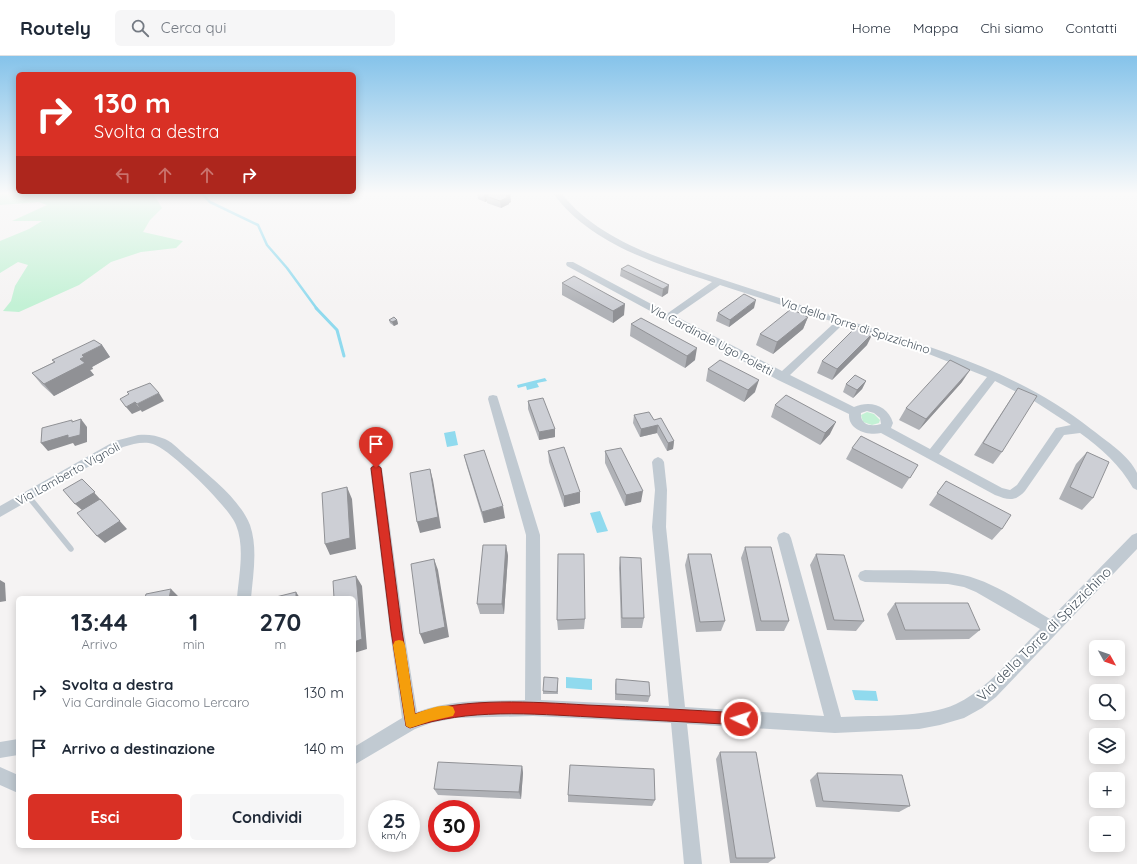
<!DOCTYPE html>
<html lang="it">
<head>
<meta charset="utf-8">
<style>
	body { margin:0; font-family:Quicksand,sans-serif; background:#f6f6f7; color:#1f2937; height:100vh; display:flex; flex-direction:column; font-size:15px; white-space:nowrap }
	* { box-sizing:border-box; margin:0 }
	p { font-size:13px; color:#747a83 }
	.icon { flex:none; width:22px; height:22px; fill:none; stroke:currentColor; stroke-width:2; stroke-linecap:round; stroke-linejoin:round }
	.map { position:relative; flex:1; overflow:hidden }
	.details { position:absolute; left:16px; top:540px; width:340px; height:252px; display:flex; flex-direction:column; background:#fff; border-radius:6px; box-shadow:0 2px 10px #0003 }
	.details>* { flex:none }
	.banner { position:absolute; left:16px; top:16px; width:340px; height:122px; border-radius:6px; box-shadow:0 2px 10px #0003; background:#d93025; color:#fff; overflow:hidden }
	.needle { width:26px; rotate:130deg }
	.controls { position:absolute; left:1089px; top:584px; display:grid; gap:8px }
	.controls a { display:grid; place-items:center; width:36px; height:36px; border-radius:6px; background:#fff; box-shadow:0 2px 10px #0003; font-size:20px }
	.speed { position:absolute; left:368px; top:744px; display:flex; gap:8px; font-size:20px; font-weight:700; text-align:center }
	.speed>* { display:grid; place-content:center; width:52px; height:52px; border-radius:50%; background:#fff; box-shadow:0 2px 10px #0003; line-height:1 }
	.speed small { font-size:10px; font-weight:400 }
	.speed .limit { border:6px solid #d22; background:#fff; color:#111 }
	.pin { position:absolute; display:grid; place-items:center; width:34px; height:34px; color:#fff; margin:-41px -17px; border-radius:50% 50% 50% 0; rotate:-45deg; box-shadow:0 0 4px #0007 }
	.pin .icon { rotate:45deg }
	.me { position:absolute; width:44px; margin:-22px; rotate:274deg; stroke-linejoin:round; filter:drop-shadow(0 0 3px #0008) }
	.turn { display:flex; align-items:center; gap:14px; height:84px; padding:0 12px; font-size:18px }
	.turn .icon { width:52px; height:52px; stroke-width:2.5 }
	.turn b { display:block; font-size:28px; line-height:34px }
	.lanes { display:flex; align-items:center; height:38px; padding:0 12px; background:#0003; justify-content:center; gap:20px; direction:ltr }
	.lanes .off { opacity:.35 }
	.eta { display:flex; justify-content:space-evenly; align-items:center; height:68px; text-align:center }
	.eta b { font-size:24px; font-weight:700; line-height:28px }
	.action { display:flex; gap:8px; margin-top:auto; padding:8px 12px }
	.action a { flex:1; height:46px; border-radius:6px; background:#d93025; color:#fff; font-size:16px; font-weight:700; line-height:46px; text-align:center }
	.action a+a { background:#f6f6f7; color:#1f2937 }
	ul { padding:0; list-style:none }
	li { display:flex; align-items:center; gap:12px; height:56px; padding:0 12px }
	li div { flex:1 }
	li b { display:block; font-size:15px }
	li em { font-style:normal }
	header { display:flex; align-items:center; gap:24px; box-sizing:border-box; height:56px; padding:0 20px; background:#fff; border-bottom:1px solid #e0e1e3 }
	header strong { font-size:19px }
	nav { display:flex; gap:22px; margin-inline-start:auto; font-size:14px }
	.search { width:280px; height:36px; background:#f6f6f7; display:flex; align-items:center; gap:10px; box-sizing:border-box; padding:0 14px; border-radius:6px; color:#747a83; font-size:15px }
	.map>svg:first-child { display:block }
</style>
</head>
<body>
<header>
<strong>Routely</strong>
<div class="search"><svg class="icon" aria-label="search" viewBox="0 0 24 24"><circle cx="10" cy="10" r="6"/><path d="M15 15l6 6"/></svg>Cerca qui</div>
<nav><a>Home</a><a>Mappa</a><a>Chi siamo</a><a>Contatti</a></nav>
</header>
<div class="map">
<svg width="1137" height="808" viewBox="0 0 1137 808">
	<rect width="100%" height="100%" fill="#f5f3f3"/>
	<path fill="#c3f1d5" d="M 0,137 L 153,137 L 162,152 L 150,164 L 143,176 L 183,185 L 176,192 L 141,196 L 111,206 L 79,229 L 19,256 L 3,255 L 11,245 L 15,230 L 28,209 L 18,206 L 0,217 L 0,185 L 29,173 L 42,165 L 12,165 L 47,149 L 39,146 L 0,149 Z
		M 867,356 L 874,358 L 880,364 L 879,367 L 872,369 L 863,366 L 861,359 Z"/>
	<path fill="#90daee" d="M 545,322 L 547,325 L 537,327 L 539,331 L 527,334 L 526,330 L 518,332 L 517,329 Z
		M 455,375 L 458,389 L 447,391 L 444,377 Z
		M 600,455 L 608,475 L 597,477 L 590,457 Z
		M 566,621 L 592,623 L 592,634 L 566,632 Z
		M 852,634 L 876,635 L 878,645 L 855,644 Z"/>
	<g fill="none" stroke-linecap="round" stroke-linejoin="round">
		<path stroke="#90daee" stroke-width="2.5" d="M 201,137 L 210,146 L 258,169 L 267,189 L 287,212 L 317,253"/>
		<path stroke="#90daee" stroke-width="3" d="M 316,252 L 337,274 L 344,300"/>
		<path fill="#c1cad2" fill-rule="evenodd" d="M 26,438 L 30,438 L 73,491 L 74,493 L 73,495 L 71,496 L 69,495 L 26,442 L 25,440 Z"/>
		<path fill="#c1cad2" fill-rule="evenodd" d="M 553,137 L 561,137 C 600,186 665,204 721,223 C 771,239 821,256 871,272 C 948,296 1028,322 1091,373 C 1105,384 1130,400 1137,417 C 1137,422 1137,429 1137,434 L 1133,432 C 1120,409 1101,392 1080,377 L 1064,379 L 1025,435 C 1015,446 1008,444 995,439 L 881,377 C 868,380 848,374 849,358 L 778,324 L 567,210 L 566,208 L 567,206 L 573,206 L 668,257 L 712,226 C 655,207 590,188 553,137 ZM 720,229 L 911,291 L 987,321 L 930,393 L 891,372 L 893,367 C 888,349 870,344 854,351 L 790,319 L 838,273 L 840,271 L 838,269 L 832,269 L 782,315 L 675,260 ZM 995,325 L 1034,345 L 1071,369 L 1056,372 L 1017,429 L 1010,434 L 1002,432 L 939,398 ZM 867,355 L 874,357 L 880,362 L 881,368 C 871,371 860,369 861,357 Z
			M 493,339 L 497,340 L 498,343 L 540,479 L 541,644 L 669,650 L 652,471 L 655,434 L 652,406 L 654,403 L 658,401 L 662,403 L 664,406 L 667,434 L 666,471 L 685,651 L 824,660 L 777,482 L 779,478 L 784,476 L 789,478 L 791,482 L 841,661 C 874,659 926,662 956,648 C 987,634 1016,597 1040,573 L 976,536 L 964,531 L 948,528 L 865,526 L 860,524 L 858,520 L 860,516 L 865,514 C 895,515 934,512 963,519 C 994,526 1023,547 1050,563 L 1132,479 L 1137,477 L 1137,493 L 996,641 L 982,652 L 964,662 L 940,669 L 919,673 L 835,677 L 687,668 L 702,808 L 684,808 L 671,667 L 533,660 L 456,662 L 431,667 L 415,673 L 354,709 L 354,691 L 402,662 L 390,575 L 370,412 L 372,409 L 376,407 L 380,409 L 382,412 L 404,575 L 417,656 C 452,643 488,645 525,644 L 526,479 L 488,343 L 489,340 Z
			M 138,379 C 147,378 156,379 165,383 C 174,387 181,396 189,402 C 210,421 239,442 250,469 C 258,492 253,519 251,542 L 237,542 C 239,519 245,491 236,469 C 230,452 170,393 153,388 C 144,385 133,388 123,391 L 0,461 L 0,450 L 115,385 Z
			M 18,683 L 18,699 L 0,702 L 0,686 Z
			M 0,711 L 18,719 L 18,737 L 0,729 Z"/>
	</g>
	<path fill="#b0b2b7" d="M 477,137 L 508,137 L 510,138 L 511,146 L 509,147 L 509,148 L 501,152 L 487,147 L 487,145 L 485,146 L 478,143 Z
		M 628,209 L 668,237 L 662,241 L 620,220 L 621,213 Z
		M 562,227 L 624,259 L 613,267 L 562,239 Z
		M 754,252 L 729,271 L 716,265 L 718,257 Z
		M 808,261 L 803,273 L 773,298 L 756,289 L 760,278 Z
		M 389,264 L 397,264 L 398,268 L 394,270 L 390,267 Z
		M 631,268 L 695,304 L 685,312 L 630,280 Z
		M 102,289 L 110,301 L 92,311 L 93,313 L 90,314 L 94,319 L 54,340 L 42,329 L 32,317 L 54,306 L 52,304 Z
		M 867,289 L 832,324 L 817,317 L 822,305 Z
		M 708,313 L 755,336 L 744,346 L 706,325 Z
		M 866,325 L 862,333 L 853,342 L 843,336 L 846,328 Z
		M 962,326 L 919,374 L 899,364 L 906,352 Z
		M 1018,332 L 1002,396 L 993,408 L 974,399 L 1010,344 Z
		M 528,345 L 555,373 L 555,381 L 539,384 L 528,353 Z
		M 775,349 L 830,378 L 820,389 L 771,361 Z
		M 634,359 L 654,364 L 674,385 L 673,393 L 667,395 L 657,377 L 640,381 L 633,367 Z
		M 852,392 L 918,409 L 902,433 L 846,403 Z
		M 548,395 L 580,447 L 564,451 L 549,406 Z
		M 605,395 L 641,446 L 625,450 L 605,407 Z
		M 1087,396 L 1093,442 L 1082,454 L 1059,443 L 1076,408 Z
		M 464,399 L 505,462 L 484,467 L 467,411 Z
		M 946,425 L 1002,473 L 992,484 L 929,449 Z
		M 506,489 L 508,500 L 504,558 L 480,558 L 477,548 Z
		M 745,491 L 789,565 L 784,575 L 756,575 L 741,502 Z
		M 688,498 L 725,565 L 721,575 L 696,576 L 685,509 Z
		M 816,498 L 864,565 L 856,575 L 827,574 L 810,509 Z
		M 620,501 L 644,562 L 642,572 L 621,572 L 619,512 Z
		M 895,547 L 980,574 L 969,583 L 896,584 L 887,558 Z
		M 585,563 L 584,573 L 558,574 L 557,564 Z
		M 616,623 L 650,640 L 648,646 L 615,644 L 615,629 Z
		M 558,625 L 558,638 L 543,638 L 543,635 Z
		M 720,696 L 775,802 L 768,807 L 730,807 L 716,703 Z
		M 522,710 L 523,717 L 521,743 L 438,739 L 434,733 Z
		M 817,717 L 910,750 L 899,756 L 816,751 L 810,724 Z
		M 568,739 L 655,744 L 652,750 L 568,746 Z"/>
	<path fill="#909195" d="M 487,137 L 496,137 L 486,140 L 487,145 L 485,146 L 484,139 Z
		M 510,138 L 511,146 L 509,147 L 509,148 L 501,152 L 500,145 L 506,140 Z
		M 669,229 L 668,237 L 662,241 L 663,233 Z
		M 756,244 L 754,252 L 729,271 L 730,264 Z
		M 625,248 L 624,259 L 613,267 L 613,255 Z
		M 808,261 L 803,273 L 773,298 L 777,286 Z
		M 397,264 L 398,268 L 394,270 L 392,266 Z
		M 873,277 L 867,289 L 832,324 L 837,313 Z
		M 102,289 L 110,301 L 92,311 L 93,313 L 90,314 L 94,319 L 54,340 L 44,328 L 80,303 L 82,299 Z
		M 697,292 L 695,304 L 685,312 L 687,300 Z
		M 970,314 L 962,326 L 919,374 L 926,363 Z
		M 759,324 L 755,336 L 744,346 L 748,334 Z
		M 866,325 L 862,333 L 853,342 L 857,334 Z
		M 159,337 L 164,345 L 142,356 L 137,348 Z
		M 135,346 L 141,354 L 132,358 L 126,351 Z
		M 81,363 L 87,371 L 87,386 L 75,390 L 73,387 L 48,395 L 41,387 Z
		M 836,366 L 830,378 L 820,389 L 825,377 Z
		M 658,369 L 657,377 L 640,381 L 641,373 Z
		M 555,373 L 555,381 L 539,384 L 539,376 Z
		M 674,385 L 673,393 L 667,395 L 668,387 Z
		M 430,413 L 433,424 L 441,472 L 420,477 L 417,466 Z
		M 82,423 L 127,473 L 105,487 L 97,480 L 83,455 L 75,448 Z
		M 347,431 L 352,443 L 356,493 L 330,499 L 325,488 Z
		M 643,435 L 641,446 L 625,450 L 626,439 Z
		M 580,436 L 580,447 L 564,451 L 564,440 Z
		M 503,450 L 505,462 L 484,467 L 482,456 Z
		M 506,489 L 508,500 L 504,558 L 502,548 Z
		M 434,503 L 438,514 L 449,581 L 424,588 L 420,578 Z
		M 356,520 L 362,530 L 367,593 L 354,597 Z
		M 0,524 L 5,527 L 6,545 L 0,546 Z
		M 171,533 L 178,540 L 178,542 L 169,542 Z
		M 296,536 L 300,542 L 296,542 Z
		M 522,710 L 523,717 L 521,743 L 519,736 Z"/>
	<path fill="#cdcfd5" stroke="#909195" d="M 491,137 L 508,137 L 510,138 L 506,140 L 508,141 L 500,145 L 486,140 Z
		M 628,209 L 669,229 L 663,233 L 621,213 Z
		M 574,220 L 625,248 L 613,255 L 562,227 Z
		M 744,238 L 756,244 L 730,264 L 718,257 Z
		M 791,253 L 808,261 L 777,286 L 760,278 Z
		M 394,261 L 397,264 L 392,266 L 389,264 Z
		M 641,262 L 697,292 L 687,300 L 631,268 Z
		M 857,270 L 873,277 L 837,313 L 822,305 Z
		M 94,284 L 102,289 L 82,299 L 84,301 L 80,303 L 85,307 L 44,328 L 32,317 L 55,306 L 52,304 Z
		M 720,304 L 759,324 L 748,334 L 708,313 Z
		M 950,304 L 970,314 L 926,363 L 906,352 Z
		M 855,319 L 866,325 L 857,334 L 846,328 Z
		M 150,327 L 159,337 L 137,348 L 135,346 L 126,351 L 120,343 L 129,338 L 127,336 Z
		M 1018,332 L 1037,340 L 1002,396 L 983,387 Z
		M 786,339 L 836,366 L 825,377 L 775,349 Z
		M 543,342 L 555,373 L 539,376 L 528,345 Z
		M 649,356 L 654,364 L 661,362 L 674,385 L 668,387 L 658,369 L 641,373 L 634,359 Z
		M 81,363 L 80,379 L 68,382 L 68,379 L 41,387 L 42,372 L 72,364 L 72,366 Z
		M 861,380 L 918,409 L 910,422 L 852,392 Z
		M 564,391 L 580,436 L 564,440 L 548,395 Z
		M 621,392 L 643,435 L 626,439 L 605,395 Z
		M 484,394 L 503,450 L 482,456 L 464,399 Z
		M 1087,396 L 1109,406 L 1093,442 L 1070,431 Z
		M 430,413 L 438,461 L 417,466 L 410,417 Z
		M 82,423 L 95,436 L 75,448 L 63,434 Z
		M 946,425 L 1011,459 L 1002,473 L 937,437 Z
		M 347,431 L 350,482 L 325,488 L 322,437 Z
		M 100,443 L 120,465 L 97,480 L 77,457 Z
		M 483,489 L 506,489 L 502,548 L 477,548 Z
		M 745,491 L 771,491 L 789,565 L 761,565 Z
		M 558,498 L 584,498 L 585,563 L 557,564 Z
		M 688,498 L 711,498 L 725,565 L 700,566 Z
		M 816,498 L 844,499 L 864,565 L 834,564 Z
		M 620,501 L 641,502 L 644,562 L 622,562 Z
		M 434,503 L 445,571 L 420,578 L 411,508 Z
		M 356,520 L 362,583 L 354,586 L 354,542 L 334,542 L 333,525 Z
		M 171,533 L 169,542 L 145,542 L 146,538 Z
		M 296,536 L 296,542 L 272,542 Z
		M 895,547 L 968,547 L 980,574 L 905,574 Z
		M 544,621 L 558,622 L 557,636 L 543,635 Z
		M 616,623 L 649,626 L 650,640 L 616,638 Z
		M 720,696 L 756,696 L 775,802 L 736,802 Z
		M 438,706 L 522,710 L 519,736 L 434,733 Z
		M 570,709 L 654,713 L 655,744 L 568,739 Z
		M 817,717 L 902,719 L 910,750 L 823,745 Z"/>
	<linearGradient id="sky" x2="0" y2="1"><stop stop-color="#85c3ea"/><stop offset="0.55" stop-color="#fafafa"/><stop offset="1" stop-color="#fafafa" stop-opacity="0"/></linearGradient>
	<rect width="1137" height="250" fill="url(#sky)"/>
	<path fill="#d93025" stroke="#8d1f18" d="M 376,408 L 381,412 L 402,575 L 415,658 C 466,641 534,646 587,649 C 638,651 690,654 741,657 L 746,659 L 748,663 L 746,667 L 741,669 C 692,666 642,664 592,661 C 532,658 468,652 410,672 L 406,670 L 391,575 L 371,412 Z"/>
	<path fill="#f59e0b" d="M 399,584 L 403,585 L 405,589 L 415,658 C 426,654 442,647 453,651 L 455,656 L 453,660 L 431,665 L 410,672 L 406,670 L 393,589 L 395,585 Z"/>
	<g text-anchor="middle" stroke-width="4" stroke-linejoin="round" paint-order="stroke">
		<g font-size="12" fill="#4a5661" stroke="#fff">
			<text transform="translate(855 270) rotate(18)" y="4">Via della Torre di Spizzichino</text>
			<text transform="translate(711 284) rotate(28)" y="4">Via Cardinale Ugo Poletti</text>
			<text transform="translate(68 418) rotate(-29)" y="4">Via Lamberto Vignoli</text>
		</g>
		<g font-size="14" fill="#4a5661" stroke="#fff">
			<text transform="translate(1044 578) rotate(-45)" y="5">Via della Torre di Spizzichino</text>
		</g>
	</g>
</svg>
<div class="controls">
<a><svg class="needle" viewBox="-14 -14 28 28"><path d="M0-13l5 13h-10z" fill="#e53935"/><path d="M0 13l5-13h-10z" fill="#747a83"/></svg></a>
<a><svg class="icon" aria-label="search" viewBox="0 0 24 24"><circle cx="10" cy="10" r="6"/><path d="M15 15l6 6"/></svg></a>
<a><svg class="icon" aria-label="layers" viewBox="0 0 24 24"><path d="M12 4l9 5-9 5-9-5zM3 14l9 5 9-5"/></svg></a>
<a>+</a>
<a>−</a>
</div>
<div class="speed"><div>25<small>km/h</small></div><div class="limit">30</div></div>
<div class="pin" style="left:376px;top:412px;background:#d93025"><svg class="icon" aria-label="arrive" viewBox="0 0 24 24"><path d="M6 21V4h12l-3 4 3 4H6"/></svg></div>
<svg class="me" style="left:741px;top:663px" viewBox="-20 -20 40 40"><circle r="17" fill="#d93025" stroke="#fff" stroke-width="3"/><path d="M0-11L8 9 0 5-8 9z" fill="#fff"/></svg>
<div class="banner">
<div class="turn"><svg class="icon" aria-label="right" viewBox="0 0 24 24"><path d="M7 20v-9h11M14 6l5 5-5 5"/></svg><div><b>130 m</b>Svolta a destra</div></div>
<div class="lanes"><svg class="icon off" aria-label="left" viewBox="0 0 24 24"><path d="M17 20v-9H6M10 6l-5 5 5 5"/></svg><svg class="icon off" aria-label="ahead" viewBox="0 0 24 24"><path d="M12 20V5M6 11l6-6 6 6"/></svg><svg class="icon off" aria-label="ahead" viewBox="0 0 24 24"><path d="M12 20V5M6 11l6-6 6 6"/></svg><svg class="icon" aria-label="right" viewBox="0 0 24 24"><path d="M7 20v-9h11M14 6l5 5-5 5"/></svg></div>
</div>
<section class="details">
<div class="eta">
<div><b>13:44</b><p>Arrivo</p></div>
<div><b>1</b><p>min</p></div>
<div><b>270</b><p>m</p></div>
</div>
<ul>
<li><svg class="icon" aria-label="right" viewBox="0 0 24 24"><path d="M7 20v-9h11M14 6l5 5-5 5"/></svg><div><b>Svolta a destra</b><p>Via Cardinale Giacomo Lercaro</p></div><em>130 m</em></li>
<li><svg class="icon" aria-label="arrive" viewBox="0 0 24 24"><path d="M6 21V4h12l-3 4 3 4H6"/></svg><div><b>Arrivo a destinazione</b></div><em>140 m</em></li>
</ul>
<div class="action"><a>Esci</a><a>Condividi</a></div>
</section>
</div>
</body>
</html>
